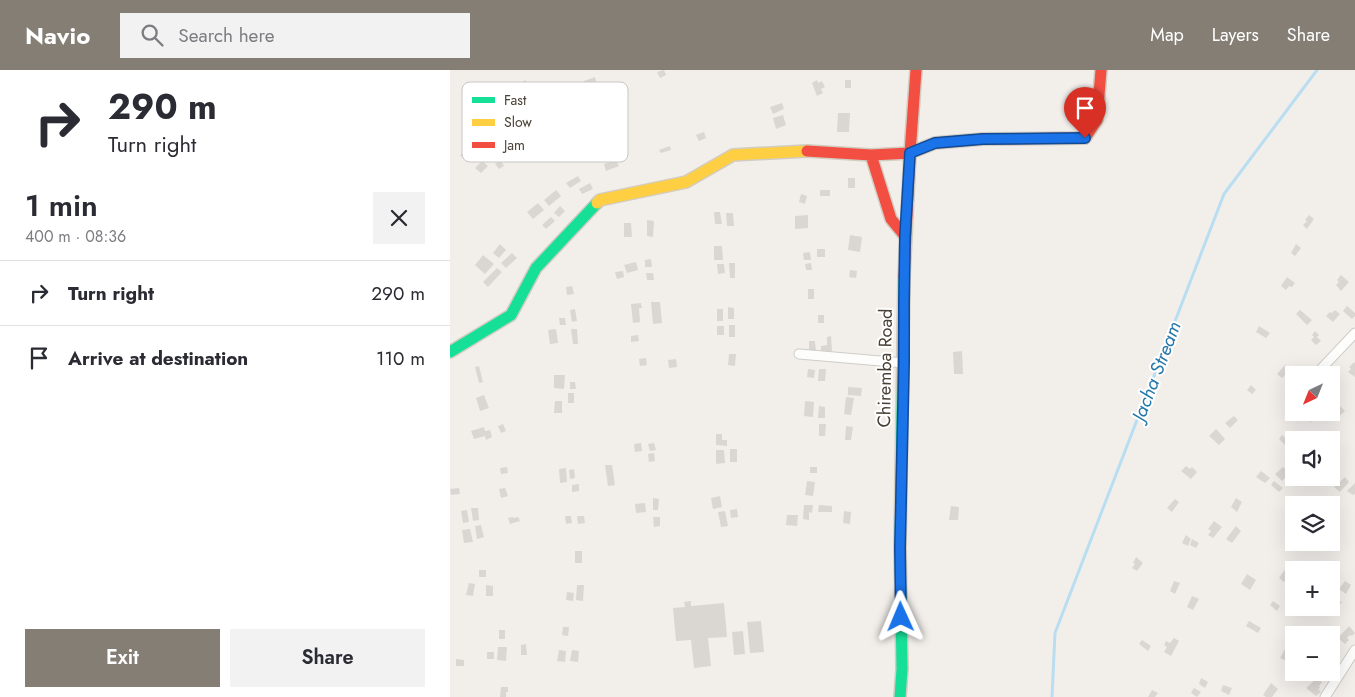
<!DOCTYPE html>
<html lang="en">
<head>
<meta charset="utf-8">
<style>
	body { margin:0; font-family:Jost,sans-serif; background:#f2f2f3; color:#2b2b33; height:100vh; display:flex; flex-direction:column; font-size:19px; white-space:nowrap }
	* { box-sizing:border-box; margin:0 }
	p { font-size:16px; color:#7c7c81 }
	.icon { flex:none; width:28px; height:28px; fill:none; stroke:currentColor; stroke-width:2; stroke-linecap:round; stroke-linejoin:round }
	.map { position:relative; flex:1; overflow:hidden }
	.panel { display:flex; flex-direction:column; background:#fff; width:450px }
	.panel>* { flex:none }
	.guide { background:#fff; color:#2b2b33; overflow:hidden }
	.needle { width:32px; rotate:223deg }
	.tools { position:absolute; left:835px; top:296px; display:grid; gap:10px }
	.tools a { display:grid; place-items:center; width:55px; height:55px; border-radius:0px; background:#fff; box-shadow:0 5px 20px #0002; font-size:25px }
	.pin { position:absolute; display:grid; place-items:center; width:42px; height:42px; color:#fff; margin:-51px -21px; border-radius:50% 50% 50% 0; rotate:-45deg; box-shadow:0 0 5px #0007 }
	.pin .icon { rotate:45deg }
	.me { position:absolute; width:55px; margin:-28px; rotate:359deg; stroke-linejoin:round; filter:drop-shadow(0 0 4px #0008) }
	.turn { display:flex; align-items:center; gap:18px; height:105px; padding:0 25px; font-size:22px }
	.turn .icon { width:65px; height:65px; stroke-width:2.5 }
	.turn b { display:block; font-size:35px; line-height:42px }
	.round { display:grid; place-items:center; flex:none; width:52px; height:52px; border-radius:0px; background:#f2f2f3 }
	.head { display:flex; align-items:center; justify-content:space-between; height:85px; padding:0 25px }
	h1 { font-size:30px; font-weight:600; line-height:38px }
	.action { display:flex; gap:10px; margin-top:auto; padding:10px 25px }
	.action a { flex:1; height:58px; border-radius:0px; background:#847e75; color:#fff; font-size:20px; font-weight:600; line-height:58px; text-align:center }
	.action a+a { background:#f2f2f3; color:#2b2b33 }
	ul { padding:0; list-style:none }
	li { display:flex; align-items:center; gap:15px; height:65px; padding:0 25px; border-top:1px solid #e1e1e2 }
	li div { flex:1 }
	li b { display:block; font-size:19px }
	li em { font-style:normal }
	header { display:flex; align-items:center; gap:30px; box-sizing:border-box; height:70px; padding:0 25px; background:#847e75; color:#fff }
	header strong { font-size:24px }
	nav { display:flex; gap:28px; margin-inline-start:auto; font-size:18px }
	.search { width:350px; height:45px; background:#f2f2f3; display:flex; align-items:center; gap:12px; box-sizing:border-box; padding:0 18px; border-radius:0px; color:#7c7c81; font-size:19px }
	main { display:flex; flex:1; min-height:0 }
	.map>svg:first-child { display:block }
</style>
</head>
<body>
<header>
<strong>Navio</strong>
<div class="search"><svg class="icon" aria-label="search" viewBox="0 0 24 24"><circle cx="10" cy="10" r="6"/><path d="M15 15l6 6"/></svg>Search here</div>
<nav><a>Map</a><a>Layers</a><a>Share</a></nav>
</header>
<main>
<section class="panel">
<div class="guide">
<div class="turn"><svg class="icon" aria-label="right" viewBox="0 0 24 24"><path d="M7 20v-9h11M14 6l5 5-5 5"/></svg><div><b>290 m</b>Turn right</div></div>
</div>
<div class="head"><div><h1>1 min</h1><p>400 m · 08:36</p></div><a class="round"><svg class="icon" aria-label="close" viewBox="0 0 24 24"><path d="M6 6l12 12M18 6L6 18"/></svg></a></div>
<ul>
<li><svg class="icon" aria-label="right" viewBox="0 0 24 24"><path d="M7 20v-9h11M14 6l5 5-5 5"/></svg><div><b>Turn right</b></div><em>290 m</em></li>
<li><svg class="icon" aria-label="arrive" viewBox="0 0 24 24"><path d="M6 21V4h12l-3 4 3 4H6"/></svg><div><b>Arrive at destination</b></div><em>110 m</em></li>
</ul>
<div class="action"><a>Exit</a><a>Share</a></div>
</section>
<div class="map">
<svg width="905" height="627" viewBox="0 0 905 627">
	<rect width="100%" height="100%" fill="#f2efeb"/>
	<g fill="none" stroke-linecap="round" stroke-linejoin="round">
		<path stroke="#b9def2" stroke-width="3" d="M 602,627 L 605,563 L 774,124 L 867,0"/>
	</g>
	<path fill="#dad6d2" d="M 214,0 L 216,5 L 210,8 L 207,2 Z
		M 145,7 L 147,14 L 136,17 L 134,11 Z
		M 75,10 L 81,16 L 76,21 L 70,15 Z
		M 367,10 L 368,13 L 372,11 L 375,17 L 371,19 L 373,23 L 367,26 L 362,13 Z
		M 395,10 L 401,10 L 401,18 L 395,18 Z
		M 159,12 L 163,18 L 153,25 L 148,19 Z
		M 332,33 L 334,39 L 323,44 L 320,37 Z
		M 388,43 L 400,43 L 399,62 L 387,62 Z
		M 333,45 L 336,55 L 326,59 L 323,48 Z
		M 254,62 L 256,68 L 249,71 L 246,65 Z
		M 21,75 L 26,80 L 16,91 L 10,85 Z
		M 220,76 L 221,80 L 211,83 L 209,80 Z
		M 51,90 L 54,96 L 49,99 L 45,94 Z
		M 166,90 L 169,96 L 156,101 L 154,94 Z
		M 32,91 L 38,96 L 31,103 L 25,98 Z
		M 128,106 L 131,111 L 120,118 L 116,113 Z
		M 398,108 L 405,108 L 405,118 L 398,118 Z
		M 140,113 L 143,119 L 132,124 L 129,119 Z
		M 106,120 L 111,126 L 99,136 L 94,130 Z
		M 370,120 L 380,120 L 380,126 L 370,126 Z
		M 351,124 L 357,126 L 355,134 L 349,132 Z
		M 88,133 L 94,140 L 83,149 L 77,142 Z
		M 110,136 L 115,141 L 109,147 L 104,143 Z
		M 264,142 L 270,142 L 272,154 L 265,154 Z
		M 276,143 L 283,143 L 284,156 L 277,156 Z
		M 358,145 L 358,158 L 345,159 L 345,146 Z
		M 859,145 L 864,149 L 857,159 L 853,155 L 857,151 L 855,150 Z
		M 101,147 L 105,151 L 96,159 L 92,155 Z
		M 197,150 L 204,151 L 203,167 L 197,166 Z
		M 174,153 L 181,153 L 182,167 L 174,167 Z
		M 400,165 L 412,167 L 410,182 L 398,180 Z
		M 50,174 L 56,180 L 49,188 L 43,183 Z
		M 846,174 L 851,178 L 845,186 L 841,183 Z
		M 264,176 L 272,176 L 273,190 L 264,190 Z
		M 367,179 L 375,179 L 375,187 L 367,187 Z
		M 360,182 L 361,190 L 354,190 L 353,183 Z
		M 62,183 L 67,188 L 56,198 L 51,193 Z
		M 33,185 L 44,194 L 35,204 L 25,195 Z
		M 201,189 L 202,197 L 195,197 L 195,190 Z
		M 186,192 L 188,200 L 177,203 L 174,195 Z
		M 279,193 L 285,193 L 285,208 L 280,208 Z
		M 361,193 L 362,200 L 356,200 L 355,194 Z
		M 267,194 L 274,194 L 275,203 L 268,204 Z
		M 47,198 L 52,202 L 38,217 L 33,212 Z
		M 400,200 L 407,201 L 406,208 L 399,207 Z
		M 173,201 L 174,207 L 167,209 L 165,202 Z
		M 196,203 L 203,203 L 204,210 L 197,210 Z
		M 891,205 L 899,212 L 891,221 L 886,215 L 889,212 L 887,210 Z
		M 837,207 L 845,213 L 842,217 L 839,216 L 836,220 L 831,216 Z
		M 122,216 L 124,224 L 117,225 L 116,217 Z
		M 358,219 L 364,219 L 364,229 L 358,229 Z
		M 201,232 L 210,232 L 212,253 L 203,254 Z
		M 191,233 L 192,238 L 189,238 L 190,252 L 183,253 L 181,234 Z
		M 897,236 L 905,243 L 905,246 L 902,249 L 893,241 Z
		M 278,237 L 284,238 L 284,249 L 278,249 Z
		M 125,239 L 127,251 L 122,252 L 120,240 Z
		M 267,239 L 273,239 L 273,251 L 267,251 Z
		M 850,240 L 862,250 L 857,255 L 846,244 Z
		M 885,240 L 890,244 L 883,252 L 876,246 L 880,242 L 882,243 Z
		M 368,245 L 374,245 L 374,253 L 368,253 Z
		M 109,248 L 115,248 L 116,255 L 110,255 Z
		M 279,255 L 285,255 L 285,267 L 279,267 Z
		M 267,256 L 274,256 L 274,265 L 267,265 Z
		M 809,256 L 820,263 L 816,268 L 806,262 Z
		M 106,259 L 108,273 L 100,274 L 98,260 Z
		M 121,259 L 127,259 L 128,274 L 123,274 Z
		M 865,261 L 869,265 L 867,267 L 871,271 L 866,275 L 861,270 L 864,267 L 862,265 Z
		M 188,265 L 189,271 L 181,272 L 181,266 Z
		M 381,266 L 382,281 L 371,282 L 371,276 L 377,275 L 377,267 Z
		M 359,271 L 365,271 L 366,282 L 359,282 Z
		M 512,281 L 513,304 L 504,304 L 503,282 Z
		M 279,284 L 286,284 L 285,296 L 278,295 Z
		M 196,288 L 197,295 L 190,296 L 189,289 Z
		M 226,289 L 227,297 L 219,298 L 218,290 Z
		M 904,292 L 905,293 L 905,307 L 898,302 L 901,299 L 899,297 Z
		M 835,295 L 841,299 L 832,308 L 827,304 Z
		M 29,296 L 33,312 L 29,313 L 25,297 Z
		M 358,299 L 365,300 L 364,308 L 357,307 Z
		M 369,299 L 376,299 L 375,311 L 368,311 Z
		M 104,305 L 115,305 L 114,319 L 104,318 Z
		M 120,312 L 125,312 L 126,319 L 120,319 Z
		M 801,315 L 806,320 L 802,324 L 797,320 Z
		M 398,317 L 412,318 L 411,326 L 398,325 Z
		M 118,323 L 124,323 L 124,333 L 118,333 Z
		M 34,325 L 39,338 L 30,341 L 26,328 Z
		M 396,327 L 404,328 L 401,345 L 394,344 Z
		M 105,331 L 112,331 L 112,343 L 104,343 Z
		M 355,331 L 364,332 L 363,347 L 354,346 Z
		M 889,335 L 895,341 L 885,350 L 879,345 Z
		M 369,336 L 375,337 L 375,348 L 368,348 Z
		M 860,343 L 865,348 L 861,352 L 856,348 Z
		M 784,346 L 788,350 L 780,358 L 775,353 Z
		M 53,354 L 56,361 L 51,363 L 48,356 Z
		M 369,354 L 376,354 L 375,366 L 369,366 Z
		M 396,356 L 403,357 L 401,370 L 395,370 Z
		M 34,357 L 35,361 L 40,360 L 42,367 L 36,370 L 35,366 L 24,369 L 21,361 Z
		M 766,359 L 775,369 L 769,375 L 759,366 Z
		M 266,364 L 272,364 L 272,370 L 277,370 L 277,376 L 266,375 Z
		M 832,365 L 844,375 L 844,378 L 841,381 L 829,369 Z
		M 191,373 L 192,381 L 185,382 L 184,374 Z
		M 204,373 L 206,380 L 200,381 L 198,374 Z
		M 280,379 L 287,379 L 287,392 L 280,392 Z
		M 266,380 L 274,380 L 275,393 L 266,394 Z
		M 204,383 L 205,391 L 199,392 L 198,384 Z
		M 155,395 L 162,395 L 165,415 L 158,416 Z
		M 736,396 L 740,399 L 742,397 L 747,402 L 741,409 L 731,401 Z
		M 57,397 L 58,403 L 51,404 L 50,398 Z
		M 360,397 L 367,397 L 367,403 L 360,403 Z
		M 833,397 L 840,403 L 832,411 L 825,404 Z
		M 116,398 L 117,412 L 110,413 L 109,399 Z
		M 124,399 L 125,408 L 120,409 L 119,400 Z
		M 811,401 L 820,408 L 815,413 L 806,407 Z
		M 895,407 L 899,412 L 890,422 L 884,417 Z
		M 357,411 L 365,412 L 363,426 L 355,425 Z
		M 824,411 L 833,418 L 829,422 L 821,415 Z
		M 905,413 L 905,424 L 903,425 L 897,421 Z
		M 129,414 L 129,421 L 122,422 L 122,415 Z
		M 9,418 L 10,424 L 1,425 L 0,419 Z
		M 55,418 L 58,426 L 51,428 L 49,419 Z
		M 270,426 L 272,437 L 263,439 L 261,428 Z
		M 203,428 L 209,429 L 208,440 L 203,440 Z
		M 786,428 L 792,432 L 787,442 L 781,437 Z
		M 725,429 L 729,432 L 722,442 L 717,438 Z
		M 195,433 L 196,442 L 186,443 L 185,434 Z
		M 354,435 L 363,435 L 362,443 L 359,442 L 359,450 L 353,449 Z
		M 369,435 L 382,436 L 382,442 L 368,442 Z
		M 501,436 L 509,437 L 508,450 L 499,450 Z
		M 21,438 L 28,438 L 29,450 L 23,451 Z
		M 287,439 L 288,447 L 281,448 L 280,440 Z
		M 17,440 L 19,452 L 13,453 L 11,441 Z
		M 275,441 L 278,456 L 271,457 L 268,442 Z
		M 394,441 L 401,442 L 400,454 L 393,453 Z
		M 337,445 L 348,445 L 347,456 L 336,455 Z
		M 115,446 L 121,446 L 122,453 L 116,454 Z
		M 127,446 L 134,446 L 135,453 L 128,454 Z
		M 63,447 L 63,448 L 68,447 L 70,451 L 60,454 L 58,448 Z
		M 203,447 L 210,447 L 210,456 L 204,457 Z
		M 764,451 L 772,457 L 763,468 L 758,465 L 761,461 L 758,459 Z
		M 31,455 L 34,467 L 27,469 L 25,456 Z
		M 786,456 L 791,461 L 782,473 L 776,469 Z
		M 20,459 L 23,472 L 14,473 L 12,460 Z
		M 736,465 L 741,469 L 738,476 L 732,473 Z
		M 844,465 L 844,472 L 847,472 L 844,477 L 838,473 Z
		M 742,469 L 749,473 L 746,478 L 740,475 Z
		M 125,481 L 132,481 L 132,493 L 125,493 Z
		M 686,487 L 693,493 L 687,501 L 682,498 L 685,494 L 683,493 Z
		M 836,498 L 842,502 L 834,512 L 829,508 Z
		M 29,500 L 36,500 L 36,507 L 29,507 Z
		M 797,504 L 806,510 L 800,520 L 791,514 Z
		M 724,511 L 730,513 L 725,524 L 720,521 Z
		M 895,511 L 901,515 L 896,524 L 889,519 Z
		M 19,513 L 25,514 L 23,526 L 16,525 Z
		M 36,515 L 43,516 L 43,526 L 36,526 Z
		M 127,515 L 134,515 L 133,531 L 126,530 Z
		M 117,522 L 124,523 L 123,531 L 116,530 Z
		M 742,526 L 749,529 L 743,540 L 737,537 Z
		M 885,528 L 892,532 L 889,536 L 883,532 Z
		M 241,531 L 241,536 L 274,533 L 277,567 L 258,568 L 261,596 L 244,598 L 241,570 L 226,571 L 223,538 L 235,537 L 234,532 Z
		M 823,531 L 830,536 L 827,541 L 820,535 Z
		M 311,551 L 314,582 L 300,583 L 297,552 Z
		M 799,551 L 811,558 L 808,563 L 796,556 Z
		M 899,556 L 905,563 L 902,566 L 900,565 L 897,568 L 899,570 L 895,574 L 888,568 Z
		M 113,557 L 119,557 L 118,566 L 112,565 Z
		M 49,560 L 55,560 L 55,569 L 49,569 Z
		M 293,561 L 295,584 L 284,585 L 282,562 Z
		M 724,568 L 729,571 L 721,586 L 714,582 L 717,577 L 714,575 L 716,571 L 720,573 Z
		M 692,570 L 701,576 L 698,581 L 689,574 Z
		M 76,574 L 77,585 L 71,585 L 71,575 Z
		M 48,577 L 57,577 L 56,591 L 47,590 Z
		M 836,577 L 844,581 L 843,594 L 830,588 Z
		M 109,580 L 116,581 L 115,592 L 107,591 Z
		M 122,580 L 129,581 L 128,592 L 120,591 Z
		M 37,582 L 44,582 L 44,589 L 37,589 Z
		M 6,589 L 14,590 L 14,596 L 6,596 Z
		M 751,608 L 758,612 L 755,618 L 749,614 Z
		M 867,608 L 872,612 L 869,616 L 870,618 L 868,619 L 871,622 L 866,626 L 856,618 Z
		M 821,613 L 828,619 L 822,627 L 816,627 L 813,625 Z
		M 773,615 L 782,618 L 779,625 L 771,621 Z
		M 51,617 L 58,617 L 58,622 L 56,622 L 56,627 L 50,627 Z
		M 744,618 L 751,622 L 747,627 L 741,623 Z
		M 702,620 L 708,623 L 705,627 L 698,627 Z"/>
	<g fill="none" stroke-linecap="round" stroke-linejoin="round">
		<g stroke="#d0cdc8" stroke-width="11">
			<path id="street" d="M 349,284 L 454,293
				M 871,299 L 905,263
				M 875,627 L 905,580"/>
		</g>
		<g stroke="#d2ccc1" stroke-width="14">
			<path id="fast" d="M 0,282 L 61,245 L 86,198 L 147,133
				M 450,627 L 452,599 L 450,478 L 454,207"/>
		</g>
		<g stroke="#d2ccc1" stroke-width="14">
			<path id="slow" d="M 147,133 L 150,130 L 236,112 L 283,85 L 357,81"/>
		</g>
		<g stroke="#d2ccc1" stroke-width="14">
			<path id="jam" d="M 357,81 L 421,85 L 441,149 L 455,166
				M 421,85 L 460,83 L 485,73 L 533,69 L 635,68 L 647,50 L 651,0
				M 454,207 L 460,83 L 466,0"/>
		</g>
		<use href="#street" stroke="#fdfdfc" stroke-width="9"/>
		<use href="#fast" stroke="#16e098" stroke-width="11"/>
		<use href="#slow" stroke="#ffcf43" stroke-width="11"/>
		<use href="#jam" stroke="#f24e42" stroke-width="11"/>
	</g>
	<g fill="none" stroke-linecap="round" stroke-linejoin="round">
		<g stroke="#114b97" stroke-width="12">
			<path id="route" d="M 451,547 L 450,478 L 454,293 L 454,233 L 455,166 L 460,83 L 485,73 L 533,69 L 635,68"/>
		</g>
		<use href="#route" stroke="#1a73e8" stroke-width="9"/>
	</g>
	<g text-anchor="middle" stroke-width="4" stroke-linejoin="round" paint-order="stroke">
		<g font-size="18" fill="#494136" stroke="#fff">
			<text transform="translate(435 298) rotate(-89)" y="6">Chiremba Road</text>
		</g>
		<g font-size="19" font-style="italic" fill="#2678aa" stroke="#fff">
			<text transform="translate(706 301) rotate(-69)" y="7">Jacha Stream</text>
		</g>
	</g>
	<rect x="12" y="12" width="166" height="80" rx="8" fill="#fff" stroke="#c8c6c3" stroke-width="1"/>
	<rect x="22" y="27" width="23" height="6" fill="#16e098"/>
	<rect x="22" y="49" width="23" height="7" fill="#ffcf43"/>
	<rect x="22" y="72" width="23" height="6" fill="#f24e42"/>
	<g font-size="14" fill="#494136">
		<text x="54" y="35">Fast</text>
		<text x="54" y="57">Slow</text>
		<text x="54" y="80">Jam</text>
	</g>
</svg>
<div class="tools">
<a><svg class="needle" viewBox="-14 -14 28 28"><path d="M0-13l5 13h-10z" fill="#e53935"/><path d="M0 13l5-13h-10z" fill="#7c7c81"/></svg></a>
<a><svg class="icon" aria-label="sound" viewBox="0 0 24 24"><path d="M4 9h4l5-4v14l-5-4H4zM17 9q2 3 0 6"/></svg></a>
<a><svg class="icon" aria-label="layers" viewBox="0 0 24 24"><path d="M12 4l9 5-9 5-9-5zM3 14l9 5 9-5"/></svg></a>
<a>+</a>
<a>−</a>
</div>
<div class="pin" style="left:635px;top:68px;background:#d93025"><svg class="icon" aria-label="arrive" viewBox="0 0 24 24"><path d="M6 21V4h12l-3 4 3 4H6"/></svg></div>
<svg class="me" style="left:451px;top:547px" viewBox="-20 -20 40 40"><path d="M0-17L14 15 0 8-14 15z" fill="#1a73e8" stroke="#fff" stroke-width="4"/></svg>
</div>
</main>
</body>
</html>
